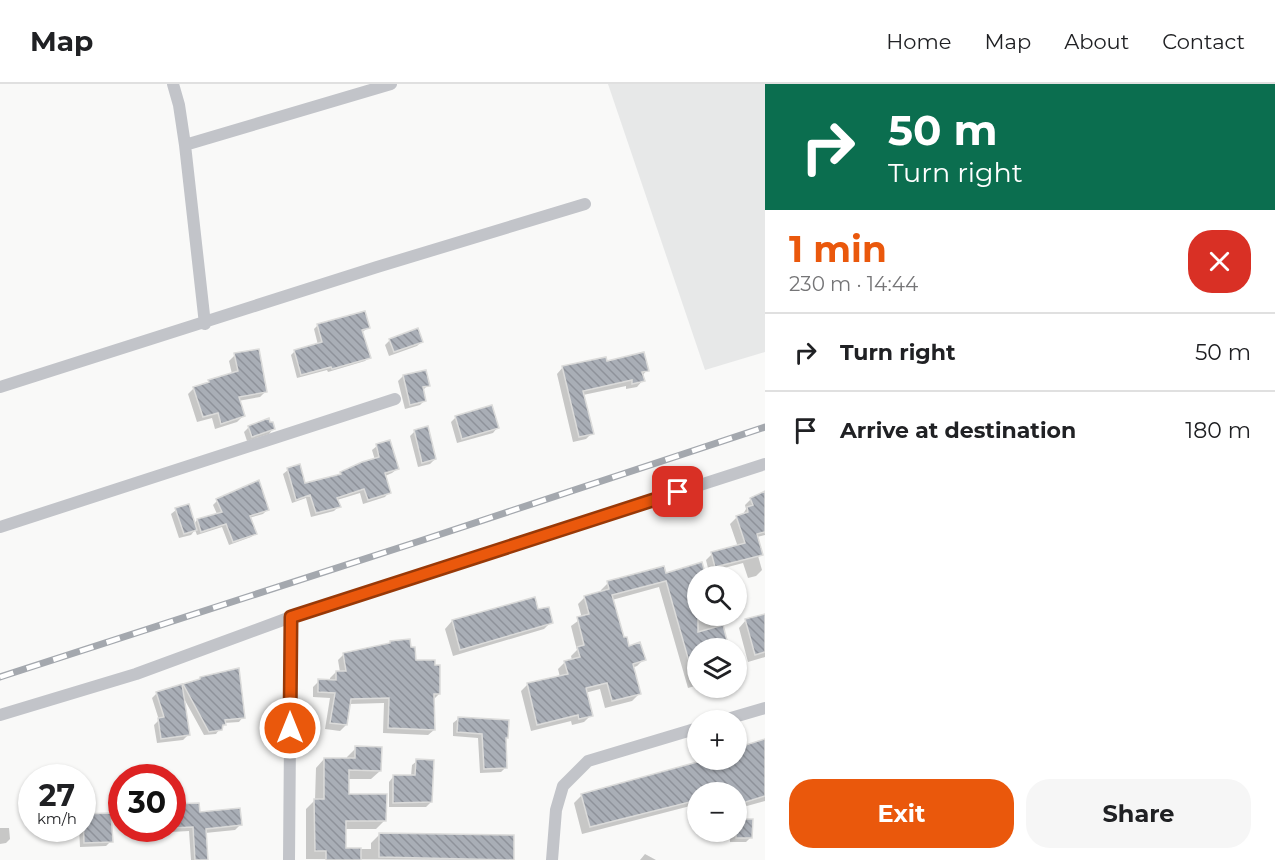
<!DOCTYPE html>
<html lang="en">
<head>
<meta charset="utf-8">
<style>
	body { margin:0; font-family:Montserrat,sans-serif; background:#f6f6f6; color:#202124; height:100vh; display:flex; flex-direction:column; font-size:22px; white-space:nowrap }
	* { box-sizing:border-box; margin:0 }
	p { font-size:20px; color:#757577 }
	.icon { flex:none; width:33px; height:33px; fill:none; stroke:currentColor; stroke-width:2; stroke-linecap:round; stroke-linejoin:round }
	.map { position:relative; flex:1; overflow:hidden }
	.drawer { display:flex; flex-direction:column; background:#fff; width:510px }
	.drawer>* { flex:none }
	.top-card { background:#0b6e4f; color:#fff; overflow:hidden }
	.tools { position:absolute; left:687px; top:482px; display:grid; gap:12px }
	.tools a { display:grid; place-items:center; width:60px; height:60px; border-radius:50%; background:#fff; box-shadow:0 2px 4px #0004; font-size:30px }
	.speed { position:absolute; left:18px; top:680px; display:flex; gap:12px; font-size:30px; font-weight:700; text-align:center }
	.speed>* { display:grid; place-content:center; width:78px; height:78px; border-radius:50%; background:#fff; box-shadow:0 2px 4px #0004; line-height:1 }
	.speed small { font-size:15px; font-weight:400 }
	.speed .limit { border:9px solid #d22; background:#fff; color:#111 }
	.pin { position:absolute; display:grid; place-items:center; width:51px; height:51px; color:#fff; margin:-26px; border-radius:12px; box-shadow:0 3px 9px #0006 }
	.me { position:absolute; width:66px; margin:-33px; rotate:0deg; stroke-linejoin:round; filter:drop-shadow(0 0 4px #0008) }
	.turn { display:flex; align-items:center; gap:21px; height:126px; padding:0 24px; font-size:27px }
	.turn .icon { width:78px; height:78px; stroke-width:2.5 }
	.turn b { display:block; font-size:42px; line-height:51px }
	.round { display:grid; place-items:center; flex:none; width:63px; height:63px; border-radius:24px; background:#f6f6f6 }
	.headline { display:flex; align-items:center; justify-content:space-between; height:102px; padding:0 24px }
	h1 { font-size:36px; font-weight:700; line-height:45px; color:#ea580c }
	.primary-button { display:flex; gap:12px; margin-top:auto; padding:12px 24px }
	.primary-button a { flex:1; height:69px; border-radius:24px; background:#ea580c; color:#fff; font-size:24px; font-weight:700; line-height:69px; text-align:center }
	.primary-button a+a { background:#f6f6f6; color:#202124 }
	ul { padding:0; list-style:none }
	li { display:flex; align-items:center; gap:18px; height:78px; padding:0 24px; border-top:2px solid #e0e0e0 }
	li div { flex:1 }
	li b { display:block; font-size:22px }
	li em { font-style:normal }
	header { display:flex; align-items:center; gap:36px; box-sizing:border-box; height:84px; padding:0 30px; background:#fff; border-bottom:2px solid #e0e0e0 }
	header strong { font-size:28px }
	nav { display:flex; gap:33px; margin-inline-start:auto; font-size:21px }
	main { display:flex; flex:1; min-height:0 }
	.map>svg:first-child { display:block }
</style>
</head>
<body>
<header>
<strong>Map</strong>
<nav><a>Home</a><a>Map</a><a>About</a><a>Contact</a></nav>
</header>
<main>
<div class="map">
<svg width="765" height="776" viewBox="0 0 765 776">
	<defs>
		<pattern id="building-back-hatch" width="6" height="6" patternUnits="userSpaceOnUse" patternTransform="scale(1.5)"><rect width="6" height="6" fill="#a9aeb6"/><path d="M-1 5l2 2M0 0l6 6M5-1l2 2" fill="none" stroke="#8e929a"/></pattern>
	</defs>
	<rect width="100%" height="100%" fill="#f9f9f8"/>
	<path fill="#e7e8e8" d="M 608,0 L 765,0 L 765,268 L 705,286 Z"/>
	<path fill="#0003" d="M 318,241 L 368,244 L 361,249 L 369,273 L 365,277 L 328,288 L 327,286 L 297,294 L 291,271 L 295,267 L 318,261 L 314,245 Z
		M 390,256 L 422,257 L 417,262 L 389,272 L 385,261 Z
		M 235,271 L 266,307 L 260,313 L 238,317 L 243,332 L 237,338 L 215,345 L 212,334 L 197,338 L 188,310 L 194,304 L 205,301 L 209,297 L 232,290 L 229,277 Z
		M 606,279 L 647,286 L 642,292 L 643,296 L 637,303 L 626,305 L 626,302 L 583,311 L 592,349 L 586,355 L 573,358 L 557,290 L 563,283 Z
		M 403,292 L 428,301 L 423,306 L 424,317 L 420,321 L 405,325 L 398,297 Z
		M 456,333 L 497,344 L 493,349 L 457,359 L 451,338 Z
		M 249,343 L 273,345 L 269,350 L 247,357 L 244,348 Z
		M 415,347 L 435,375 L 430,380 L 418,383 L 410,352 Z
		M 377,362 L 397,385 L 392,389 L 385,392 L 389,408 L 385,413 L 363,420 L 360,409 L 337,416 L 339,422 L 334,427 L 311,433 L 306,414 L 292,419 L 283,390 L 288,386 L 304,401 L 338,392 L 341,389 L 375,376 L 372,366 Z
		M 751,415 L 765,418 L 765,451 L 753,454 L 762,486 L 756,492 L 748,494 L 743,479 L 709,488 L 706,476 L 712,470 L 738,463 L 730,440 L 737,433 L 742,432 L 746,425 L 745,421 Z
		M 217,417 L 267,426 L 263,430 L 249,434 L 255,449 L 251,453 L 229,461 L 222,443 L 197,451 L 195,446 L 191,451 L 179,454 L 171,430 L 176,426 L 194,440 L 197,436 L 217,430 L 213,421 Z
		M 665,491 L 705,492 L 698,492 L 698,531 L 717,531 L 727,564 L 698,564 L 698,601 L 688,604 L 659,503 L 612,516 L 623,555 L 628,564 L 644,575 L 637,582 L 632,584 L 639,610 L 632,617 L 605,624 L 600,605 L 585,609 L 591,631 L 584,638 L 572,641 L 571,637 L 531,647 L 521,607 L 528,600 L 560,593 L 558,585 L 565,578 L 572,576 L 571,572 L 577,566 L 571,542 L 582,534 L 578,520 L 585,513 L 601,509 L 601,506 L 608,499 Z
		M 537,527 L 551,538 L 544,545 L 453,572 L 445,545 L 452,537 Z
		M 765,531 L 765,573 L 748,578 L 739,544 L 746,536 Z
		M 390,558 L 415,577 L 439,610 L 433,616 L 434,646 L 428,651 L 383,649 L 384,619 L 349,620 L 346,641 L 340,647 L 325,645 L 330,614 L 313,613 L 313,603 L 319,597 L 330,598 L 330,594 L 336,588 L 340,588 L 338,576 L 343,571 L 388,561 Z
		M 198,597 L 243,633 L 239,638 L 224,639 L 216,650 L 204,651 L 182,611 L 188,651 L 183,656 L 157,659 L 154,641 L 159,636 L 152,614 L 157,609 L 181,604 L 184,601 Z
		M 458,635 L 506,654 L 504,656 L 506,683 L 501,688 L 480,689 L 478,654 L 453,652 L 453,639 Z
		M 765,657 L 765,717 L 736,725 L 736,708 L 698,708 L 698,720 L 582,750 L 574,719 L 582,711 L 711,675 L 736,675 Z
		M 356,664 L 380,687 L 371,695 L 347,695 L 347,712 L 385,736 L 376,745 L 344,745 L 344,765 L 371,765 L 371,759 L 380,750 L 513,753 L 512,776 L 306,775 L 306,725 L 315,716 L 316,684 L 324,675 L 347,676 L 347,673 Z
		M 417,677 L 431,718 L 426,723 L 389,723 L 389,698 L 393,693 L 411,692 L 412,681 Z
		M 172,712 L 173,722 L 240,741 L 235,746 L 205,749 L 207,776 L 191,776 L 189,747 L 136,750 L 136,744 L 172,744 Z
		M 83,732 L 111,757 L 106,762 L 80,763 L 79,744 L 82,744 Z
		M 0,744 L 9,744 L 10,755 L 6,759 L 0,760 Z
		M 730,747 L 736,747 L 751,753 L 746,758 L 730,758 Z
		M 645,770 L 656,776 L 640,776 Z"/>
	<path fill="url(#building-back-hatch)" stroke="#dbdbda" stroke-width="1.5" d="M 365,227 L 370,244 L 362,246 L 371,274 L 332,285 L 331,283 L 301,291 L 294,266 L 322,258 L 317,240 Z
		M 418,244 L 423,258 L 394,268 L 389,255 Z
		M 259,265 L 267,308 L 239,313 L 245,332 L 221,340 L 218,329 L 203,333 L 193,303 L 209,298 L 208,296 L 238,287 L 234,269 Z
		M 644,268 L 649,287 L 642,288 L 645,297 L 632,300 L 632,296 L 583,307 L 594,350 L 579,353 L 562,282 L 606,273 L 607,277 Z
		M 426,286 L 430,302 L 423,303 L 426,317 L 410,321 L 403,291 Z
		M 492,321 L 499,344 L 462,355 L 455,332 Z
		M 269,334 L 270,338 L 273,338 L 275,345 L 252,353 L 248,342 Z
		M 428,342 L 436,375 L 422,379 L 414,346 Z
		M 390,356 L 399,385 L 385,389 L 391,409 L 368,416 L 364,405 L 337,414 L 341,423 L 316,429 L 310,411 L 296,416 L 287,384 L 300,380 L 305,399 L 341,390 L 340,388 L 362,378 L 379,373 L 376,360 Z
		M 259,396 L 269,426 L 250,432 L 257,450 L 233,458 L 226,440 L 201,448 L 197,435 L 222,428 L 216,415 Z
		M 765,407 L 765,449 L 764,448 L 757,450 L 763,471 L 715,483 L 711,468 L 745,459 L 736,432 L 748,428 L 747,423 L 753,421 L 750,414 Z
		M 189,420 L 197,446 L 184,450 L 175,424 Z
		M 702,478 L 706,492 L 698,492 L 698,548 L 723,541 L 729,564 L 698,564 L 698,595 L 694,595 L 666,497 L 612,511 L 624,553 L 627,553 L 629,562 L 640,558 L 646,576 L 633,580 L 641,610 L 612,617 L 607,599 L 586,604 L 593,632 L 579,635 L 578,631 L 537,641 L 527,599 L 568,590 L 564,577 L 580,573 L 577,563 L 584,561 L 577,533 L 589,530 L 584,512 L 609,505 L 607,497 L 619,494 L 664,482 L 666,489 Z
		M 535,513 L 538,525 L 549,523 L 553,539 L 460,566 L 452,536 Z
		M 765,530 L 765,568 L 755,571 L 745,535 Z
		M 410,555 L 411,563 L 415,563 L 416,576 L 435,576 L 435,581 L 440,581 L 440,610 L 434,610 L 435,646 L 388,644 L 389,614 L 351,615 L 347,641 L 330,639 L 335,609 L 318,608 L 318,595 L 336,596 L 336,587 L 346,587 L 343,569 L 390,559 L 390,557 Z
		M 239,584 L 245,634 L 225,636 L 226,641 L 223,641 L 222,646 L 209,648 L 183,600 L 200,595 L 200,593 Z
		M 182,600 L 190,651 L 161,655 L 158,634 L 164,633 L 156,608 Z
		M 458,633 L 509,636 L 508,654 L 506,654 L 507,684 L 484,685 L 482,650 L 457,648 Z
		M 765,655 L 765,712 L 736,721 L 736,708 L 698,708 L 698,716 L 590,743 L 581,710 L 708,675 L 736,675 L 736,664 Z
		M 355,662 L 382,663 L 381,687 L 349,686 L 349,710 L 387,710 L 386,737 L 346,737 L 346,764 L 361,764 L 361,776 L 326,776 L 326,767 L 315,767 L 314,715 L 324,715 L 324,674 L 355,674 Z
		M 416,675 L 434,676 L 432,718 L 393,719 L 393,691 L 415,691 Z
		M 199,719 L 200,728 L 240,724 L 242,741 L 206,745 L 208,776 L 195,776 L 193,743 L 172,744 L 172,720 Z
		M 111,729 L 113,758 L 84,759 L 83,730 Z
		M 736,735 L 753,735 L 752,754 L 736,754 Z
		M 379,749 L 514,751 L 514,776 L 379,773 Z"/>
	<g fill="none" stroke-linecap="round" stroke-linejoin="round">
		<path stroke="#c2c4c9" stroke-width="12" d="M 173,0 L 179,21 L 185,61 L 205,240
			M 185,61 L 391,0
			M 0,303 L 377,183 L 585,120
			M 0,443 L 395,315
			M 0,631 L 136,590 L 291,533 L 765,380
			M 724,636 L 765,624
			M 289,776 L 291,533
			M 552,776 L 556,726 L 563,702 L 588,677 L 698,644"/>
		<g stroke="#a4a8ae" stroke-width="7">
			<path id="rail" d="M 0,593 L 423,456 L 765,343"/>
		</g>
		<use href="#rail" stroke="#fff" stroke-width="4.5" stroke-dasharray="14" stroke-linecap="butt"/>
	</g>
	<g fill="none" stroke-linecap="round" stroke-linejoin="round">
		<g stroke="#983908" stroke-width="15">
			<path id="route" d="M 290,644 L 291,533 L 678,408"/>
		</g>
		<use href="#route" stroke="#ea580c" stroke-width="10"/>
	</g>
</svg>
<div class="tools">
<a><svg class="icon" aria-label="search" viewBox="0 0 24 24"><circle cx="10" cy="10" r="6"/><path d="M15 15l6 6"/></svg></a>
<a><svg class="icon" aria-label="layers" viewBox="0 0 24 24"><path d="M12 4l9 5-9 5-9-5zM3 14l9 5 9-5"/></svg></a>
<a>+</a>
<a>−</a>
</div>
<div class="speed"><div>27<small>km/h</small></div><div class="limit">30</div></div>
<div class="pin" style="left:678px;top:408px;background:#d93025"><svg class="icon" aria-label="arrive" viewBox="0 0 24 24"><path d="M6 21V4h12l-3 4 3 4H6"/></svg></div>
<svg class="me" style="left:290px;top:644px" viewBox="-20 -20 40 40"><circle r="17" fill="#ea580c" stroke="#fff" stroke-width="3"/><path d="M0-11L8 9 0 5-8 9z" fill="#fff"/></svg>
</div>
<section class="drawer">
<div class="top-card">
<div class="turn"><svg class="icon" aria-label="right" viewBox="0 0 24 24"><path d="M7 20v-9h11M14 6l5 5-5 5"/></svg><div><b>50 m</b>Turn right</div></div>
</div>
<div class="headline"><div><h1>1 min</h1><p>230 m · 14:44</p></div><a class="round" style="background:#d93025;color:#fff"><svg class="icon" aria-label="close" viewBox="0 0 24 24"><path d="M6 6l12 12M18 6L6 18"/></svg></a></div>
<ul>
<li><svg class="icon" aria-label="right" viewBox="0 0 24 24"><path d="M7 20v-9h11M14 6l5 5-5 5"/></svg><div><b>Turn right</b></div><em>50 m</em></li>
<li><svg class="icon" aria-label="arrive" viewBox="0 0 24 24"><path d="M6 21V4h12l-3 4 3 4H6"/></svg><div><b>Arrive at destination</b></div><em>180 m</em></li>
</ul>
<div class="primary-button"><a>Exit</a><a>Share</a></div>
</section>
</main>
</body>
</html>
